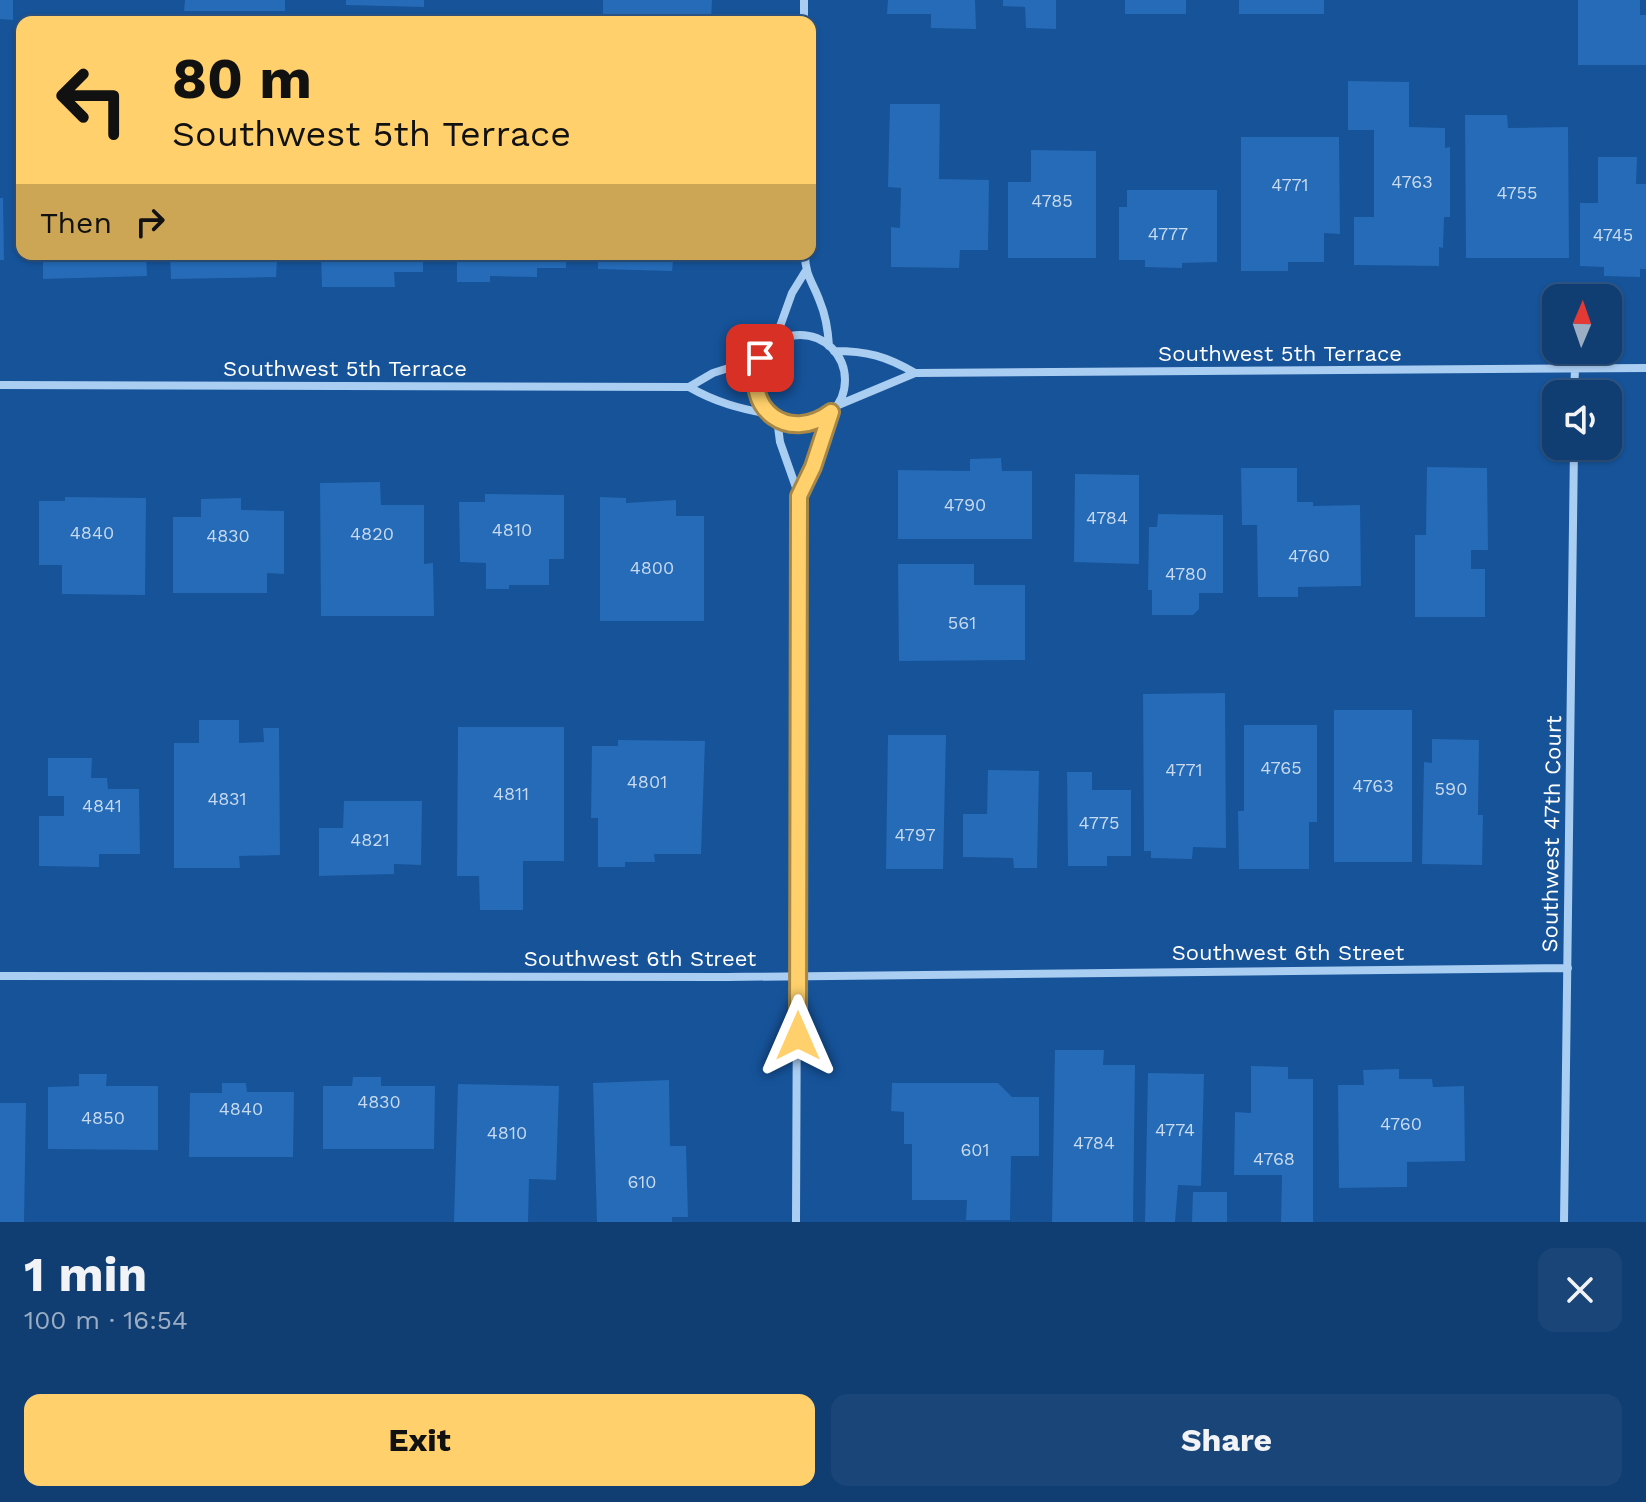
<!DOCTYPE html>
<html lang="en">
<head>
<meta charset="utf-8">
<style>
	body { margin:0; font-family:"Work Sans",sans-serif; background:#194578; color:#f1f3f6; height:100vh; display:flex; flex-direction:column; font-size:30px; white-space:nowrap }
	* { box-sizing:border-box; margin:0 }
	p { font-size:26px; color:#9caec4 }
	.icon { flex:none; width:44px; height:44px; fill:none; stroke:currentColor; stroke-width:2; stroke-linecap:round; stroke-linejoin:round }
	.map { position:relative; height:1222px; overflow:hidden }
	.panel { display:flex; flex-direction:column; background:#103e73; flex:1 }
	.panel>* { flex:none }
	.hud { position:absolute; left:16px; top:16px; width:800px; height:244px; border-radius:16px; box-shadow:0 2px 6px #0004,0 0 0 2px #305785; background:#ffd06b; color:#111; overflow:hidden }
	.needle { width:52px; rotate:2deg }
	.controls { position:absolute; left:1542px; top:284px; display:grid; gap:16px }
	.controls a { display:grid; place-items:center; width:80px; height:80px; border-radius:16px; background:#103e73; box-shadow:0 2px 6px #0004,0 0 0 2px #305785; font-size:40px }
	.pin { position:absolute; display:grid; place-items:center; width:68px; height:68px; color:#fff; margin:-34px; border-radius:16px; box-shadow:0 4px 12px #0006 }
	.me { position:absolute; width:88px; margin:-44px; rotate:0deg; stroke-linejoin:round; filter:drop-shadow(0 0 6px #0008) }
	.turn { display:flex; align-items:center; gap:28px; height:168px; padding:0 24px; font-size:36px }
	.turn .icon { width:104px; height:104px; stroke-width:2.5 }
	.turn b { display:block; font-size:56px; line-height:68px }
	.then { display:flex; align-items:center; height:76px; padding:0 24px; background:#0003; gap:16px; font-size:30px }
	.round { display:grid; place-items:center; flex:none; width:84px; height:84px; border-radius:16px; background:#194578 }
	.head { display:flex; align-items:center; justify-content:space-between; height:136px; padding:0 24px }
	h1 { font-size:48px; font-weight:700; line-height:60px }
	.button { display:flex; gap:16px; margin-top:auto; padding:16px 24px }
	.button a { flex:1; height:92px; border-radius:16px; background:#ffd06b; color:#111; font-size:32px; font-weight:700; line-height:92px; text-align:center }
	.button a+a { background:#194578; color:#f1f3f6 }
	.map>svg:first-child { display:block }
</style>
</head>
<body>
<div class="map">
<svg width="1646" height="1222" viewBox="0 0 1646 1222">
	<rect width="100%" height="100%" fill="#165399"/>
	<path fill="#256bb7" d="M 0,0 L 13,0 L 13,20 L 0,19 Z
		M 185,0 L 285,0 L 285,11 L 184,11 Z
		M 346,0 L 424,0 L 424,7 L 346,5 Z
		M 603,0 L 712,0 L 711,22 L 603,22 Z
		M 888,0 L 975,0 L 976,29 L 931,28 L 931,14 L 887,14 Z
		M 1003,0 L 1056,0 L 1056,29 L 1026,28 L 1025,7 L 1003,6 Z
		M 1125,0 L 1186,0 L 1186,14 L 1125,14 Z
		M 1239,0 L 1324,0 L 1324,14 L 1239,14 Z
		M 1578,0 L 1640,0 L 1640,15 L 1646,15 L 1646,65 L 1578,65 Z
		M 1348,81 L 1409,82 L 1409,127 L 1445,128 L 1445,148 L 1450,147 L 1450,217 L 1444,217 L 1443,248 L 1439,247 L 1439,266 L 1354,265 L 1354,217 L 1374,217 L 1374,130 L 1348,130 Z
		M 890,104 L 940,104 L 939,179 L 989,180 L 988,250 L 960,250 L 959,268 L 891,267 L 891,227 L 900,228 L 901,188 L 888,187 Z
		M 1465,115 L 1507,115 L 1508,128 L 1568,127 L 1569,258 L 1466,258 Z
		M 1241,137 L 1339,137 L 1340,234 L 1324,233 L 1324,262 L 1288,262 L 1288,271 L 1241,271 Z
		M 1031,150 L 1096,151 L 1096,258 L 1008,258 L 1008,182 L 1031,182 Z
		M 1598,157 L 1637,157 L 1636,184 L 1646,184 L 1646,269 L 1640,269 L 1640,277 L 1604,276 L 1604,267 L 1580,266 L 1580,203 L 1598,203 Z
		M 1127,190 L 1217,190 L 1217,262 L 1182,263 L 1182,268 L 1145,267 L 1145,260 L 1119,260 L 1119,207 L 1127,207 Z
		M 0,198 L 3,198 L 4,260 L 0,260 Z
		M 43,254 L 146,254 L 147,276 L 43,279 Z
		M 170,254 L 295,254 L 295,259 L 277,260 L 276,277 L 171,279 Z
		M 321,254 L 423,254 L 423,272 L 394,272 L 395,287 L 322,287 Z
		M 457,254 L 566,254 L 566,268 L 537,268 L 537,277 L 490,276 L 490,282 L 457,282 Z
		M 598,254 L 704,254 L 703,262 L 673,261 L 672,271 L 598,269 Z
		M 1001,458 L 1002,471 L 1032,471 L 1032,539 L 898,539 L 898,470 L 970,471 L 970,459 Z
		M 1427,467 L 1487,468 L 1488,550 L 1471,550 L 1471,569 L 1485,569 L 1485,617 L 1415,617 L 1415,535 L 1426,535 Z
		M 1241,468 L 1297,468 L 1297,502 L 1313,502 L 1313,506 L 1360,505 L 1361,586 L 1298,587 L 1298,597 L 1258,597 L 1257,525 L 1242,525 Z
		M 1075,474 L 1139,475 L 1139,564 L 1074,562 Z
		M 380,482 L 381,505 L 424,505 L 424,564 L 433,563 L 434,616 L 321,616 L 320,483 Z
		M 485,494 L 564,495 L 564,559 L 549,559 L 549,585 L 509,585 L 509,589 L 486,589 L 486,563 L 460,562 L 459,502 L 485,502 Z
		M 65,497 L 146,498 L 145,595 L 62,594 L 62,565 L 39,565 L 39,501 L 65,501 Z
		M 600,497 L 626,498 L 626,503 L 676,500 L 676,516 L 704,516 L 704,621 L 600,621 Z
		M 241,498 L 241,510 L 284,511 L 284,574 L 267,573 L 267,593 L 173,593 L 173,517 L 201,517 L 201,499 Z
		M 1158,514 L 1223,515 L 1223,593 L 1199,593 L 1199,609 L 1193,615 L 1152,615 L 1152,590 L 1148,590 L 1149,527 L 1157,527 Z
		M 898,564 L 974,564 L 974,585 L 1025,585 L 1025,660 L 899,661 Z
		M 1225,693 L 1226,848 L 1193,847 L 1192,859 L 1151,858 L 1151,851 L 1144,851 L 1143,694 Z
		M 1334,710 L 1412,710 L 1412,862 L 1334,862 Z
		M 199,720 L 239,720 L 239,743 L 264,742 L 263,728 L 279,728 L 280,855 L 239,856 L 240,868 L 174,868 L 174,743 L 199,743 Z
		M 1244,725 L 1317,725 L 1317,822 L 1309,822 L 1309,869 L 1239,869 L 1238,811 L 1244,811 Z
		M 458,727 L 564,727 L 564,861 L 523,861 L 523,910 L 480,910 L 479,876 L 457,876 Z
		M 888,735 L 946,735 L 943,869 L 886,869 Z
		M 1432,739 L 1479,740 L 1478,815 L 1483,815 L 1482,865 L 1422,864 L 1424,762 L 1432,763 Z
		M 618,740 L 705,741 L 701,854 L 654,854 L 655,862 L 625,862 L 625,867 L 598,867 L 598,818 L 591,818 L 592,746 L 618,746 Z
		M 48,758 L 92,758 L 91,778 L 107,778 L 108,789 L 139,789 L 140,854 L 99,854 L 99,867 L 39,866 L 39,816 L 64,816 L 64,796 L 48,796 Z
		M 988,770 L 1039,771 L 1037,868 L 1014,868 L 1013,858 L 963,857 L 963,814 L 987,814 Z
		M 1067,772 L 1092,772 L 1092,790 L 1131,790 L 1131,856 L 1107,856 L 1107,866 L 1068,866 Z
		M 344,801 L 422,801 L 421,865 L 394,864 L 394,874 L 319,876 L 319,828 L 343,828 Z
		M 1055,1050 L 1104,1050 L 1103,1065 L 1135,1065 L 1133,1222 L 1052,1222 Z
		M 1251,1066 L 1288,1067 L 1288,1079 L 1313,1079 L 1313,1222 L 1281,1222 L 1282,1175 L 1234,1175 L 1235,1112 L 1251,1113 Z
		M 1399,1069 L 1399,1079 L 1432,1079 L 1433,1087 L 1464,1086 L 1465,1161 L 1407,1162 L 1407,1187 L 1339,1188 L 1338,1085 L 1364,1085 L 1363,1070 Z
		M 1148,1073 L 1204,1074 L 1201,1186 L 1178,1185 L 1175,1222 L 1145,1222 Z
		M 79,1074 L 107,1074 L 106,1086 L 158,1086 L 158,1150 L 48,1149 L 48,1087 L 79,1086 Z
		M 353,1077 L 381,1077 L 381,1086 L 435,1086 L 434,1149 L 323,1149 L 323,1086 L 352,1086 Z
		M 669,1080 L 670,1146 L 686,1146 L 688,1217 L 672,1217 L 672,1222 L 597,1222 L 593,1083 Z
		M 222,1083 L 246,1083 L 247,1092 L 294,1092 L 293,1157 L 189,1157 L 190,1093 L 222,1093 Z
		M 892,1083 L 998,1083 L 1012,1097 L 1039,1097 L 1039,1156 L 1011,1156 L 1010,1220 L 966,1220 L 967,1200 L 912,1200 L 912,1144 L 904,1144 L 904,1112 L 891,1111 Z
		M 458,1084 L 559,1086 L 556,1180 L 529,1179 L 528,1222 L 454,1222 Z
		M 0,1103 L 26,1103 L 24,1222 L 0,1222 Z
		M 1193,1192 L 1227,1192 L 1227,1222 L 1192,1222 Z"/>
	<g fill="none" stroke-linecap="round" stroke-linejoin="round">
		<path stroke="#aacdf2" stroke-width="8" d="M 804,0 L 804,22
			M 805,254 C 805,276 813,282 820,302 C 826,316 828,330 829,346
			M755 380a45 45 0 1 1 90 0a45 45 0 1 1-90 0Z
			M 774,343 L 792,293 L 805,272
			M 834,351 C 867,351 886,356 915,373
			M 0,385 L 689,387 L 713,373 L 760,358
			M 689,387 C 715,402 740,409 770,414
			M 1574,394 L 1575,369
			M 836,406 L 915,373 L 1646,368
			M 777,419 L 780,442 L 799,496 L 796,1222
			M 799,496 L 813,467 L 831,412
			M 0,976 L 727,977 L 1568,968
			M 1564,1222 L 1574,446"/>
	</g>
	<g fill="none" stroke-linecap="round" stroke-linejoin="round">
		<g stroke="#a68746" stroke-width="20">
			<path id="route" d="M 760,358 C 741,409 789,444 831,412 L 813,467 L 799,496 L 798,1036"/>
		</g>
		<use href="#route" stroke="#ffd06b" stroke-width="14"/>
	</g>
	<g text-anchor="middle" stroke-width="8" stroke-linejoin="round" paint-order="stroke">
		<g font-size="18" fill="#c8daed">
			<text x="1412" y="188">4763</text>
			<text x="1290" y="191">4771</text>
			<text x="1517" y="199">4755</text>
			<text x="1052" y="207">4785</text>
			<text x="1168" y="240">4777</text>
			<text x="1613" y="241">4745</text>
			<text x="965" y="511">4790</text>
			<text x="1107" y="524">4784</text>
			<text x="512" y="536">4810</text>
			<text x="92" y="539">4840</text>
			<text x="372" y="540">4820</text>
			<text x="228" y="542">4830</text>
			<text x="1309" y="562">4760</text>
			<text x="652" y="574">4800</text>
			<text x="1186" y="580">4780</text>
			<text x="962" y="629">561</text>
			<text x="1281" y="774">4765</text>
			<text x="1184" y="776">4771</text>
			<text x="647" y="788">4801</text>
			<text x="1373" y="792">4763</text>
			<text x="1451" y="795">590</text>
			<text x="511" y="800">4811</text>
			<text x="227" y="805">4831</text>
			<text x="102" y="812">4841</text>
			<text x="1099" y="829">4775</text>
			<text x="915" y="841">4797</text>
			<text x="370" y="846">4821</text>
			<text x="379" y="1108">4830</text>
			<text x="241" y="1115">4840</text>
			<text x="103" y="1124">4850</text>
			<text x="1401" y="1130">4760</text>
			<text x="1175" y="1136">4774</text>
			<text x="507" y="1139">4810</text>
			<text x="1094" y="1149">4784</text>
			<text x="975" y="1156">601</text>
			<text x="1274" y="1165">4768</text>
			<text x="642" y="1188">610</text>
		</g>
		<g font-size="22" fill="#fff" stroke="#165399">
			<text x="1280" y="361">Southwest 5th Terrace</text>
			<text x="345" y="376">Southwest 5th Terrace</text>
			<text transform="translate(1551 834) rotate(-89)" y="8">Southwest 47th Court</text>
			<text x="1288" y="960">Southwest 6th Street</text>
			<text x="640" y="966">Southwest 6th Street</text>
		</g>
	</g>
</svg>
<div class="controls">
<a><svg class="needle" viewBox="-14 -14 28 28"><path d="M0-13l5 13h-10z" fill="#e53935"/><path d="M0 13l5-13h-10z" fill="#9caec4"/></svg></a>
<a><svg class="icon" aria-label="sound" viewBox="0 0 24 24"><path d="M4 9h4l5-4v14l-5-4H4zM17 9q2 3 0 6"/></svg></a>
</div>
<div class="pin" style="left:760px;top:358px;background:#d93025"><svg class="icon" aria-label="arrive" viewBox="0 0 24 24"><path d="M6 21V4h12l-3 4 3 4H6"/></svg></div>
<svg class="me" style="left:798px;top:1036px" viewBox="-20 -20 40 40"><path d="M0-17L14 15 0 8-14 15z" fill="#ffd06b" stroke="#fff" stroke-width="4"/></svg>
<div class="hud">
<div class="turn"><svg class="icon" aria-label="left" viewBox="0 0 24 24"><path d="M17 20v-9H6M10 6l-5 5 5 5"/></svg><div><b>80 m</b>Southwest 5th Terrace</div></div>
<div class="then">Then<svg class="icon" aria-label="right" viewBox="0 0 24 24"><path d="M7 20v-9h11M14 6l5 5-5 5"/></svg></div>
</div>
</div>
<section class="panel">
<div class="head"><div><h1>1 min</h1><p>100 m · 16:54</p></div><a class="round"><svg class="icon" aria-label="close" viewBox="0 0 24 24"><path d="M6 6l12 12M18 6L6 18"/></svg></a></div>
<div class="button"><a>Exit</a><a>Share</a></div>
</section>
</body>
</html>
